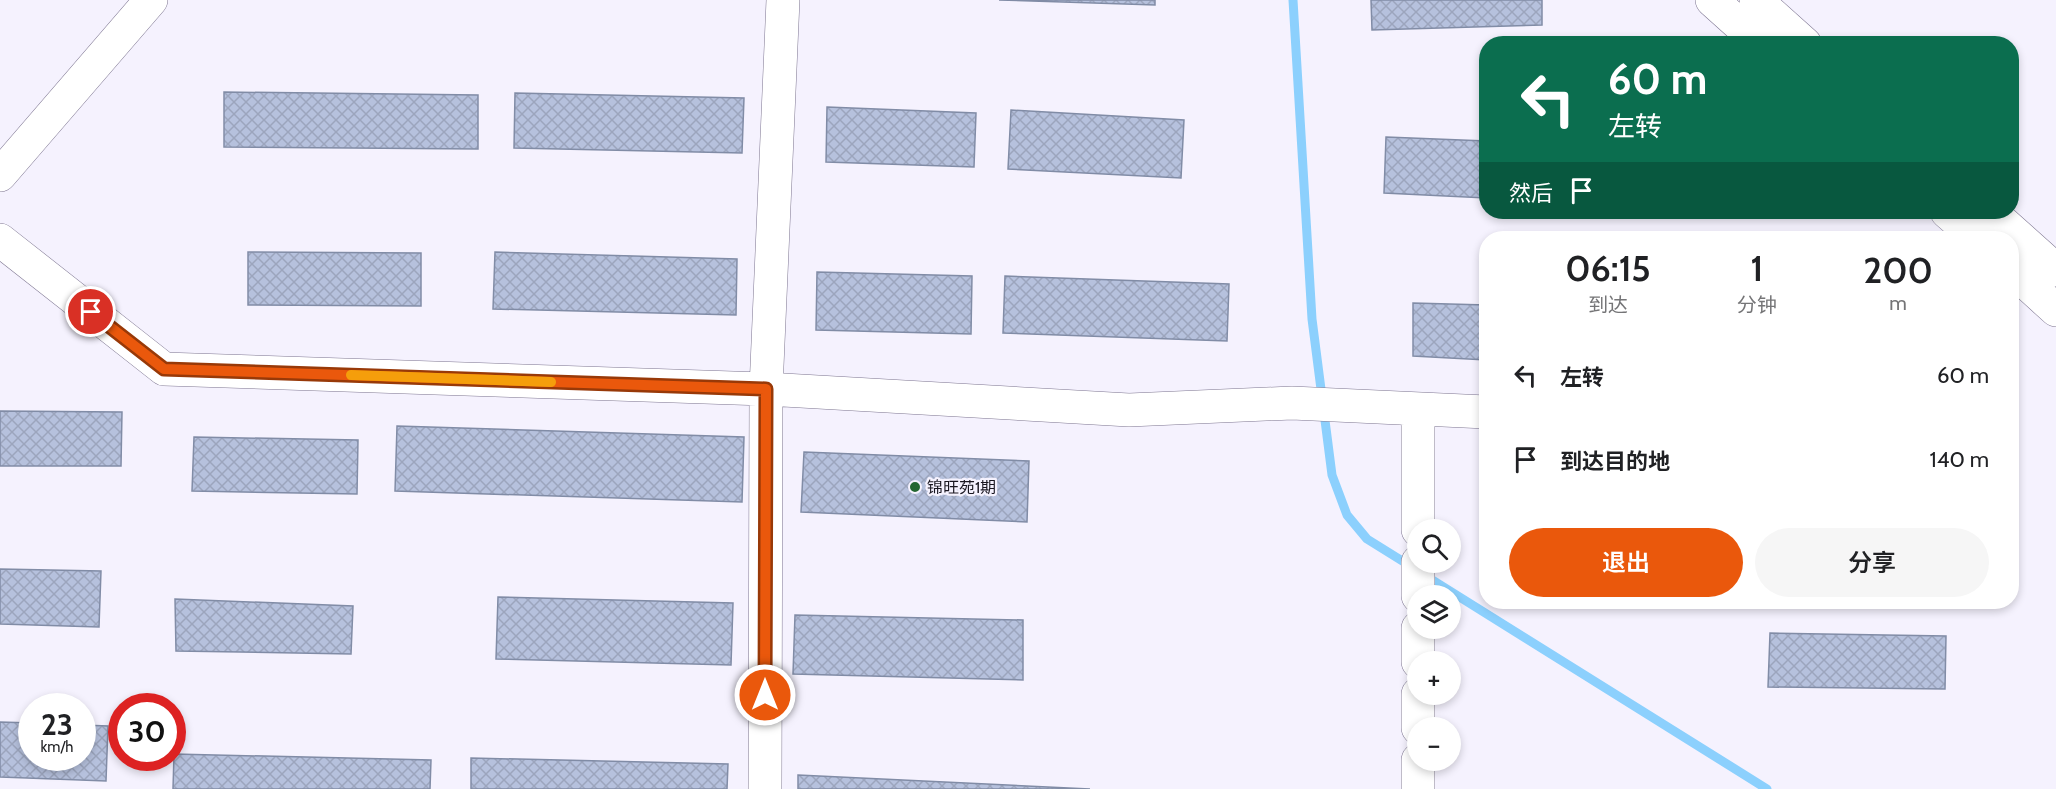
<!DOCTYPE html>
<html lang="zh">
<head>
<meta charset="utf-8">
<style>
	body { margin:0; font-family:Cabin,"Noto Sans SC",sans-serif; background:#f6f6f6; color:#202124; height:100vh; display:flex; flex-direction:column; font-size:22px; white-space:nowrap }
	* { box-sizing:border-box; margin:0 }
	p { font-size:20px; color:#757577 }
	.icon { flex:none; width:33px; height:33px; fill:none; stroke:currentColor; stroke-width:2; stroke-linecap:round; stroke-linejoin:round }
	.map { position:relative; flex:1; overflow:hidden }
	.panel { position:absolute; left:1479px; top:231px; width:540px; height:378px; display:flex; flex-direction:column; background:#fff; border-radius:24px; box-shadow:0 3px 9px #0003 }
	.panel>* { flex:none }
	.top-card { position:absolute; left:1479px; top:36px; width:540px; height:183px; border-radius:24px; box-shadow:0 3px 9px #0003; background:#0b6e4f; color:#fff; overflow:hidden }
	.tools { position:absolute; left:1407px; top:519px; display:grid; gap:12px }
	.tools a { display:grid; place-items:center; width:54px; height:54px; border-radius:50%; background:#fff; box-shadow:0 3px 9px #0003; font-size:30px }
	.speed { position:absolute; left:18px; top:693px; display:flex; gap:12px; font-size:30px; font-weight:700; text-align:center }
	.speed>* { display:grid; place-content:center; width:78px; height:78px; border-radius:50%; background:#fff; box-shadow:0 3px 9px #0003; line-height:1 }
	.speed small { font-size:15px; font-weight:400 }
	.speed .limit { border:9px solid #d22; background:#fff; color:#111 }
	.pin { position:absolute; display:grid; place-items:center; width:51px; height:51px; color:#fff; margin:-26px; border:3px solid #fff; border-radius:50%; box-shadow:0 2px 6px #0007 }
	.me { position:absolute; width:66px; margin:-33px; rotate:0deg; stroke-linejoin:round; filter:drop-shadow(0 0 4px #0008) }
	.turn { display:flex; align-items:center; gap:21px; height:126px; padding:0 30px; font-size:27px }
	.turn .icon { width:78px; height:78px; stroke-width:2.5 }
	.turn b { display:block; font-size:42px; line-height:51px }
	.then { display:flex; align-items:center; height:57px; padding:0 30px; background:#0003; gap:12px; font-size:22px }
	.eta { display:flex; justify-content:space-evenly; align-items:center; height:102px; text-align:center }
	.eta b { font-size:36px; font-weight:600; line-height:42px }
	.action { display:flex; gap:12px; margin-top:auto; padding:12px 30px }
	.action a { flex:1; height:69px; border-radius:36px; background:#ea580c; color:#fff; font-size:24px; font-weight:600; line-height:69px; text-align:center }
	.action a+a { background:#f6f6f6; color:#202124 }
	ul { padding:0; list-style:none }
	li { display:flex; align-items:center; gap:18px; height:84px; padding:0 30px }
	li div { flex:1 }
	li b { display:block; font-size:22px }
	li em { font-style:normal }
	.map>svg:first-child { display:block }
</style>
</head>
<body>
<div class="map">
<svg width="2056" height="789" viewBox="0 0 2056 789">
	<defs>
		<pattern id="building-cross-hatch" width="8" height="8" patternUnits="userSpaceOnUse" patternTransform="scale(1.5)"><rect width="8" height="8" fill="#b6c1dd"/><path d="M0 0l8 8M0 8l8-8" fill="none" stroke="#9ca5bd"/></pattern>
	</defs>
	<rect width="100%" height="100%" fill="#f5f2fe"/>
	<g fill="none" stroke-linecap="round" stroke-linejoin="round">
		<path stroke="#8cd0fd" stroke-width="9" d="M 1293,0 L 1312,319 L 1332,475 L 1347,515 L 1367,539 L 1412,567
			M 1426,576 L 1767,789"/>
	</g>
	<path fill="url(#building-cross-hatch)" stroke="#818ca6" stroke-width="1.5" d="M 999,0 L 1155,0 L 1155,5 Z
		M 1371,0 L 1542,0 L 1542,25 L 1372,30 Z
		M 224,92 L 478,95 L 478,149 L 224,147 Z
		M 515,93 L 744,98 L 742,153 L 514,148 Z
		M 827,107 L 976,113 L 974,167 L 826,162 Z
		M 1011,110 L 1184,120 L 1181,178 L 1008,169 Z
		M 1386,137 L 1486,141 L 1486,198 L 1384,193 Z
		M 248,252 L 421,253 L 421,306 L 248,305 Z
		M 495,252 L 737,259 L 736,315 L 493,309 Z
		M 817,272 L 972,276 L 971,334 L 816,330 Z
		M 1005,276 L 1229,284 L 1227,341 L 1003,333 Z
		M 1413,303 L 1486,305 L 1486,360 L 1413,356 Z
		M 0,411 L 122,412 L 121,466 L 0,466 Z
		M 397,426 L 744,437 L 742,502 L 395,491 Z
		M 194,437 L 358,440 L 357,494 L 192,491 Z
		M 804,452 L 1029,461 L 1027,522 L 801,512 Z
		M 0,569 L 101,571 L 99,627 L 0,624 Z
		M 498,597 L 733,603 L 731,665 L 496,659 Z
		M 175,599 L 353,606 L 351,654 L 176,651 Z
		M 795,615 L 1023,620 L 1023,680 L 793,674 Z
		M 1770,633 L 1946,636 L 1945,689 L 1768,687 Z
		M 0,722 L 32,723 L 32,758 L 82,758 L 82,725 L 108,726 L 106,781 L 0,777 Z
		M 174,754 L 431,760 L 430,789 L 173,789 Z
		M 471,758 L 728,764 L 727,789 L 471,789 Z
		M 798,775 L 1090,789 L 798,789 Z"/>
	<g fill="none" stroke-linecap="round" stroke-linejoin="round">
		<g stroke="#7e7691" stroke-width="34">
			<path id="minor" d="M 1712,0 L 1761,44
				M 1756,0 L 1805,44
				M 0,175 L 151,0
				M 1947,212 L 1977,238
				M 1991,212 L 2056,270
				M 0,240 L 164,369 L 766,389 L 1129,410 L 1292,403 L 1486,412
				M 2012,270 L 2056,310
				M 1418,409 L 1418,530
				M 1418,596 L 1418,562
				M 1418,662 L 1418,628
				M 1418,728 L 1418,694
				M 765,789 L 766,389 L 783,0
				M 1418,789 L 1418,760"/>
		</g>
		<use href="#minor" stroke="#fff" stroke-width="33"/>
	</g>
	<g fill="none" stroke-linecap="round" stroke-linejoin="round">
		<g stroke="#983908" stroke-width="15">
			<path id="route" d="M 91,312 L 164,369 L 766,389 L 765,695"/>
		</g>
		<use href="#route" stroke="#ea580c" stroke-width="10"/>
		<path stroke="#f59e0b" stroke-width="10" d="M 351,375 L 551,382"/>
	</g>
	<circle fill="#236630" stroke="#f5f2fe" stroke-width="2" cx="915" cy="487" r="6"/>
	<g text-anchor="middle" stroke-width="4.5" stroke-linejoin="round" paint-order="stroke">
		<g font-size="16" fill="#191620" stroke="#f5f2fe" text-anchor="start">
			<text x="927" y="493">锦旺苑1期</text>
		</g>
	</g>
</svg>
<div class="tools">
<a><svg class="icon" aria-label="search" viewBox="0 0 24 24"><circle cx="10" cy="10" r="6"/><path d="M15 15l6 6"/></svg></a>
<a><svg class="icon" aria-label="layers" viewBox="0 0 24 24"><path d="M12 4l9 5-9 5-9-5zM3 14l9 5 9-5"/></svg></a>
<a>+</a>
<a>−</a>
</div>
<div class="speed"><div>23<small>km/h</small></div><div class="limit">30</div></div>
<div class="pin" style="left:91px;top:312px;background:#d93025"><svg class="icon" aria-label="arrive" viewBox="0 0 24 24"><path d="M6 21V4h12l-3 4 3 4H6"/></svg></div>
<svg class="me" style="left:765px;top:695px" viewBox="-20 -20 40 40"><circle r="17" fill="#ea580c" stroke="#fff" stroke-width="3"/><path d="M0-11L8 9 0 5-8 9z" fill="#fff"/></svg>
<div class="top-card">
<div class="turn"><svg class="icon" aria-label="left" viewBox="0 0 24 24"><path d="M17 20v-9H6M10 6l-5 5 5 5"/></svg><div><b>60 m</b>左转</div></div>
<div class="then">然后<svg class="icon" aria-label="arrive" viewBox="0 0 24 24"><path d="M6 21V4h12l-3 4 3 4H6"/></svg></div>
</div>
<section class="panel">
<div class="eta">
<div><b>06:15</b><p>到达</p></div>
<div><b>1</b><p>分钟</p></div>
<div><b>200</b><p>m</p></div>
</div>
<ul>
<li><svg class="icon" aria-label="left" viewBox="0 0 24 24"><path d="M17 20v-9H6M10 6l-5 5 5 5"/></svg><div><b>左转</b></div><em>60 m</em></li>
<li><svg class="icon" aria-label="arrive" viewBox="0 0 24 24"><path d="M6 21V4h12l-3 4 3 4H6"/></svg><div><b>到达目的地</b></div><em>140 m</em></li>
</ul>
<div class="action"><a>退出</a><a>分享</a></div>
</section>
</div>
</body>
</html>
